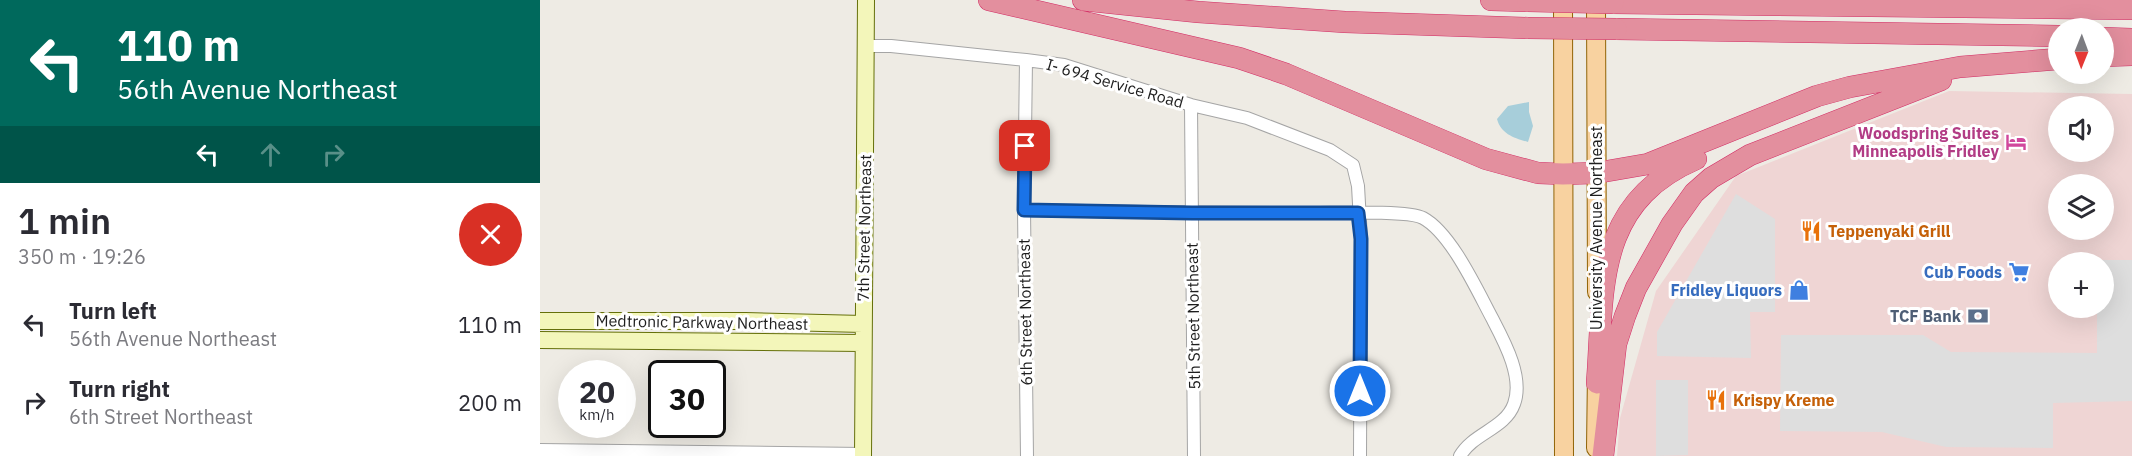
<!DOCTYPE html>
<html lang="en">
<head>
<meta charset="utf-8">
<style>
	body { margin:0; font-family:"IBM Plex Sans",sans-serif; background:#f7f7f7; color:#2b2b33; height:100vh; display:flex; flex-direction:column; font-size:22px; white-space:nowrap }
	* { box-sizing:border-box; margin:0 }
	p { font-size:20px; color:#7c7c81 }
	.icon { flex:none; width:33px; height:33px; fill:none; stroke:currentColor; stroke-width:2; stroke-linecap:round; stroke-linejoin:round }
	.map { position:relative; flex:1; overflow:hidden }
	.panel { display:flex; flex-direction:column; background:#fff; width:540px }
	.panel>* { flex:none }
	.top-card { background:#00695c; color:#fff; overflow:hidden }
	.needle { width:39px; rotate:181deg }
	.controls { position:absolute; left:1508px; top:18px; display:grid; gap:12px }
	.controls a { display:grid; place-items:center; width:66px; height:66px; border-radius:50%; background:#fff; box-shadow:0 6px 24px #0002; font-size:30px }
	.speed { position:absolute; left:18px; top:360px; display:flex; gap:12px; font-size:30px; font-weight:700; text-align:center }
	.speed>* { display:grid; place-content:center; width:78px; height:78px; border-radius:50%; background:#fff; box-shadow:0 6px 24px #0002; line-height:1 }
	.speed small { font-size:15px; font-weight:400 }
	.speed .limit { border:3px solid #111; border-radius:9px; background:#fff; color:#111 }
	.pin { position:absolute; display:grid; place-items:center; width:51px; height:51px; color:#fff; margin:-26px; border-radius:12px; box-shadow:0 3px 9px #0006 }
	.me { position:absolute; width:66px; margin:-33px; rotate:0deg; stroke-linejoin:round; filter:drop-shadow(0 0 4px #0008) }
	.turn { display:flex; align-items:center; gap:21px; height:126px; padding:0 18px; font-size:27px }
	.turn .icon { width:78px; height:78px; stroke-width:2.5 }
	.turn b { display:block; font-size:42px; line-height:51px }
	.lanes { display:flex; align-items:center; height:57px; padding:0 18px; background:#0003; justify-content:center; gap:30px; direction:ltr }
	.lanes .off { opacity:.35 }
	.round { display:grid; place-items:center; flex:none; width:63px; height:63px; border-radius:32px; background:#f7f7f7 }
	.summary { display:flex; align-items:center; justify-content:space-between; height:102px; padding:0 18px }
	h1 { font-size:36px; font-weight:600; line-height:45px }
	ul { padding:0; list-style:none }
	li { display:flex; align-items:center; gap:18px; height:78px; padding:0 18px }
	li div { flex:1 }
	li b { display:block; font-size:22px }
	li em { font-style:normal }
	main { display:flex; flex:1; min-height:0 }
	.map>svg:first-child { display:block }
</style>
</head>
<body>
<main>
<section class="panel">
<div class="top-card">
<div class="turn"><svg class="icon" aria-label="left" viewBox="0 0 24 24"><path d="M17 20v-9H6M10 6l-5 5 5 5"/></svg><div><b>110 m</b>56th Avenue Northeast</div></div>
<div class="lanes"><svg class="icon" aria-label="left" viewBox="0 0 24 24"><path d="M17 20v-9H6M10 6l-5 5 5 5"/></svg><svg class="icon off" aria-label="ahead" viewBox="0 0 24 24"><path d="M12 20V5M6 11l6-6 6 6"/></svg><svg class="icon off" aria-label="right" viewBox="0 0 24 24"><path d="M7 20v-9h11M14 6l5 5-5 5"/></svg></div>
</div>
<div class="summary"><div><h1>1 min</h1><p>350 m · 19:26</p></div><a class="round" style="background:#d93025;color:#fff"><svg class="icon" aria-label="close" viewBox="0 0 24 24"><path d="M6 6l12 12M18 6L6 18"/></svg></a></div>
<ul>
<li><svg class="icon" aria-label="left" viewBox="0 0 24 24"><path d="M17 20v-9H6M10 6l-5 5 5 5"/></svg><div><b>Turn left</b><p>56th Avenue Northeast</p></div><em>110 m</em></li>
<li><svg class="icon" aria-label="right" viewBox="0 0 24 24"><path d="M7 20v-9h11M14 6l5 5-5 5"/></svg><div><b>Turn right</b><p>6th Street Northeast</p></div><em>200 m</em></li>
</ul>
</section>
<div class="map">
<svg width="1592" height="456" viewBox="0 0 1592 456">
	<rect width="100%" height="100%" fill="#eeebe4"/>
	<path fill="#efd5d4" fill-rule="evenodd" d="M 1409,91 L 1592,94 L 1592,456 L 1077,456 L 1080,418 L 1116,291 L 1196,176 ZM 1518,106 L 1563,106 L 1563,152 L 1518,152 ZM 1518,184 L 1563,184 L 1563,230 L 1518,230 ZM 1518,262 L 1563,262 L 1563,308 L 1518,308 Z"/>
	<path fill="#dedede" d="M 1196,194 L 1235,219 L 1235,312 L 1210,312 L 1211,358 L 1117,356 L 1117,332 Z
		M 1557,260 L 1592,260 L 1592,401 L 1513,403 L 1513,448 L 1406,447 L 1342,432 L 1240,431 L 1241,335 L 1383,335 L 1411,352 L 1557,353 L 1557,308 L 1563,308 L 1563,262 L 1557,262 Z
		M 1116,380 L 1148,380 L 1148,455 L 1116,456 Z"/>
	<path fill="#a7ceda" d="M 989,102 L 989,112 L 993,126 L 988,142 C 974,138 961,134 957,119 L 968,106 Z"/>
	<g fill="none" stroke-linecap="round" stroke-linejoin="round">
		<g stroke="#a5a5a5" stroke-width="14">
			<path id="street" d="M 326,46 L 351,46 L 486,60 L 524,65 L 651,105 L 707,118 L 790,150 L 813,165 L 818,186 L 821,239 L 820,456
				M 486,60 L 484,210 L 487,456
				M 651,105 L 654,456
				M 484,210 C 581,212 677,213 774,213 C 795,213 868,210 883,218 C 911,233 937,290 952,318 C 964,341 984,377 974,404 C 965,429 933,433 920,456
				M 0,450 L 323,454"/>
		</g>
		<g stroke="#65700a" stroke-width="18">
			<path id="secondary" d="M 0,321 L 205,321 L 323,324
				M 0,340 L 323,343
				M 323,456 L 326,0"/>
		</g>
		<g stroke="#916407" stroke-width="20">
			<path id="primary" d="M 1023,0 L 1024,456
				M 1056,0 L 1057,292
				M 1056,448 L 1057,371"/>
		</g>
		<g stroke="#d22c64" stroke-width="22">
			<path id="highway" d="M 449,0 L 699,58 L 746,74 L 946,159 L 998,173 L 1023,174 L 1056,173 L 1108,164 L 1277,96 L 1310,87 L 1420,67 L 1518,59
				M 543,0 L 658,12 L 805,22 L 988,28
				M 951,0 L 988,1
				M 1073,3 L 1592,9
				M 1076,29 L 1518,36
				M 1563,38 L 1592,39
				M 1563,56 L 1592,55
				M 1057,383 C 1064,289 1054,203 1156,159
				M 1063,456 L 1076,344 L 1085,316 L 1096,288 L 1132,224 L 1154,193 L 1171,178 L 1210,155 L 1401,80"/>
		</g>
		<use href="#street" stroke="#fff" stroke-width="12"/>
		<use href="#secondary" stroke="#f3f6ba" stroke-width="16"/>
		<use href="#primary" stroke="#f8d2a0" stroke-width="18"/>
		<use href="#highway" stroke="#e38f9e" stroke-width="21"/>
		<g stroke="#d22c64" stroke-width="22" stroke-linecap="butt">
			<path id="highway-bridge" d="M 988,1 L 1073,3
				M 988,28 L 1076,29"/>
		</g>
		<use href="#highway-bridge" stroke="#e38f9e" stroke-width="21"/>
	</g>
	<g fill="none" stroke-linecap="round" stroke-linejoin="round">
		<g stroke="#114b97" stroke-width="15">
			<path id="route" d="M 485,146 L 484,210 L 652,213 L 818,213 L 821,239 L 820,391"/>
		</g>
		<use href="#route" stroke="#1a73e8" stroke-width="10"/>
	</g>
	<defs>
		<g id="hotel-bare" transform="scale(1.62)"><path d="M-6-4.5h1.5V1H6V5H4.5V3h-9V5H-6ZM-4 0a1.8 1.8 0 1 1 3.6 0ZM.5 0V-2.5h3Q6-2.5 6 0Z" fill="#d1479c" stroke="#fff" stroke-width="2.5" paint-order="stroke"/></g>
		<g id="restaurant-bare" transform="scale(1.62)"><path d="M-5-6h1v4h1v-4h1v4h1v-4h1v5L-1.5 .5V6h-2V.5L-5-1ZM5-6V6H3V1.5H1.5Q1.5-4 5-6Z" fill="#e8710a" stroke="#fff" stroke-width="2.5" paint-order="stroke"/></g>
		<g id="supermarket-bare" transform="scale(1.62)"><path d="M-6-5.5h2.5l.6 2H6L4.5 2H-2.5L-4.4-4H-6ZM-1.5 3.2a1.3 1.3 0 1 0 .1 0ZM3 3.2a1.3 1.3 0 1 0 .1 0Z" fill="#3f7fe0" stroke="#fff" stroke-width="2.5" paint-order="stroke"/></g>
		<g id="shop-bare" transform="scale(1.62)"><path d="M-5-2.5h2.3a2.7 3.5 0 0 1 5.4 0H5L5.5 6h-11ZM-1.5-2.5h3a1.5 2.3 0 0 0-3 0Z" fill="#3f7fe0" stroke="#fff" stroke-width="2.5" paint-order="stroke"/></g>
		<g id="bank-bare" transform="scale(1.62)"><path d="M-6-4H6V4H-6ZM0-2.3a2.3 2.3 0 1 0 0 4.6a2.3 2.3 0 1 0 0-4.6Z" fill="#5c6f8a" stroke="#fff" stroke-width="2.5" paint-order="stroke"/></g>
	</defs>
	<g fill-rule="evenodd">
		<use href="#hotel-bare" x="1476" y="142"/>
		<use href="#restaurant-bare" x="1271" y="231"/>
		<use href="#supermarket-bare" x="1479" y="272"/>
		<use href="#shop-bare" x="1259" y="290"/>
		<use href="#bank-bare" x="1438" y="316"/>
		<use href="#restaurant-bare" x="1176" y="400"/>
	</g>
	<g text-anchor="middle" stroke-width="6" stroke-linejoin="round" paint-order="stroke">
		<g font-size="16" fill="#1e1e1e" stroke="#fff">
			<text transform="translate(575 83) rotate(16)" y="6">I- 694 Service Road</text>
			<text transform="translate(324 228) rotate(-89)" y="6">7th Street Northeast</text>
			<text transform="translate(1056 228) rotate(-90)" y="6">University Avenue Northeast</text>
			<text transform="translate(485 312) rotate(-91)" y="6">6th Street Northeast</text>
			<text transform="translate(653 316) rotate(-91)" y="6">5th Street Northeast</text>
			<text transform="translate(162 322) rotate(1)" y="6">Medtronic Parkway Northeast</text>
		</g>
		<g font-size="16" font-weight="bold" fill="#b23c85" stroke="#fff" text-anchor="end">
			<text x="1459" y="139">Woodspring Suites<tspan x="1459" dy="18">Minneapolis Fridley</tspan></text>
		</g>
		<g font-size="16" font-weight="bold" fill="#c56008" stroke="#fff" text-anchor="start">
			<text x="1288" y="237">Teppenyaki Grill</text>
			<text x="1193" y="406">Krispy Kreme</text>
		</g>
		<g font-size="16" font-weight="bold" fill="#366cbe" stroke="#fff" text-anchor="end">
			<text x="1462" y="278">Cub Foods</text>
			<text x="1242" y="296">Fridley Liquors</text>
		</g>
		<g font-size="16" font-weight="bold" fill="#4e5e75" stroke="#fff" text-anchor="end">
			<text x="1421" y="322">TCF Bank</text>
		</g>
	</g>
</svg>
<div class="controls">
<a><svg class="needle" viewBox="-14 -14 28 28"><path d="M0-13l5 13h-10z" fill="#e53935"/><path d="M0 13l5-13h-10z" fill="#7c7c81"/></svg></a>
<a><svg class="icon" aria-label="sound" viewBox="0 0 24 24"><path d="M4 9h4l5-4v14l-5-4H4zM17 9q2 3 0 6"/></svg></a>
<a><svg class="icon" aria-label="layers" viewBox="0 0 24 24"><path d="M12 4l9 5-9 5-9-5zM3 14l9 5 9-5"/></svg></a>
<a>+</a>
</div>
<div class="speed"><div>20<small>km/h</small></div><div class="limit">30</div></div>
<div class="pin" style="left:485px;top:146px;background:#d93025"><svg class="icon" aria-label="arrive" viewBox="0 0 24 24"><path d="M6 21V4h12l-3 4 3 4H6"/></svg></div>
<svg class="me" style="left:820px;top:391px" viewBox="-20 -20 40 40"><circle r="17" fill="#1a73e8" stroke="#fff" stroke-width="3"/><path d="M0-11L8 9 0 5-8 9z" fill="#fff"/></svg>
</div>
</main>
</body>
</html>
